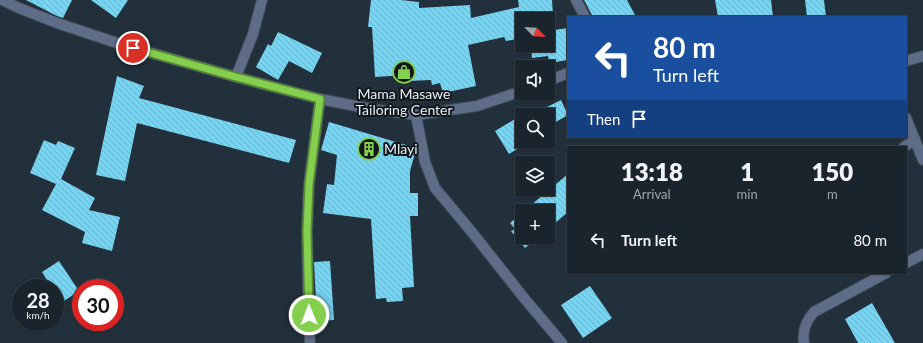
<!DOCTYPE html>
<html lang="en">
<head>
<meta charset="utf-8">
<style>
	body { margin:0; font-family:Lato,sans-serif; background:#232c34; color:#f1f3f6; height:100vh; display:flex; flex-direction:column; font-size:15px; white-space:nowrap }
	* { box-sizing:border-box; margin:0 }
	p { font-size:13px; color:#9fa4a9 }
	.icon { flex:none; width:22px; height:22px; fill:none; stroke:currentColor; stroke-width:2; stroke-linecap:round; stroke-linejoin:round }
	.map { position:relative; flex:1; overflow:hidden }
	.drawer { position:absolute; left:567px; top:146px; width:340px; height:128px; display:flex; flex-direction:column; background:#1a242c; border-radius:0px; box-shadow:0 1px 3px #0004,0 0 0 1px #384148 }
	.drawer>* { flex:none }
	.top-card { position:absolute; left:567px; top:16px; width:340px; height:122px; border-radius:0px; box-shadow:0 1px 3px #0004,0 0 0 1px #384148; background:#1a4fa0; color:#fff; overflow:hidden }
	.needle { width:26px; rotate:114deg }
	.fabs { position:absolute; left:515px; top:12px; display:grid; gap:8px }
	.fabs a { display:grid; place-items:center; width:40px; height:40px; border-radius:0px; background:#1a242c; box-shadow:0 1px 3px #0004,0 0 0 1px #384148; font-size:20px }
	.speed { position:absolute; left:12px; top:279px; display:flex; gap:8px; font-size:20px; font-weight:700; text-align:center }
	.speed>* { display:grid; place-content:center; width:52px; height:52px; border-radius:50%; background:#1a242c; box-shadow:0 1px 3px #0004,0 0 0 1px #384148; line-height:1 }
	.speed small { font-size:10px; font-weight:400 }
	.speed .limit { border:6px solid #d22; background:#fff; color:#111 }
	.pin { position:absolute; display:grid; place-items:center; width:34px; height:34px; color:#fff; margin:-17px; border:2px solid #fff; border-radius:50%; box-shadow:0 1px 4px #0007 }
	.me { position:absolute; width:44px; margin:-22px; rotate:359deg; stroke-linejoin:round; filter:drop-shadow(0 0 3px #0008) }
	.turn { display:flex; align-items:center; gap:14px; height:84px; padding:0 20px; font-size:18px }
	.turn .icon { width:52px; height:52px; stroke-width:2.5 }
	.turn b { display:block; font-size:28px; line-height:34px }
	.then { display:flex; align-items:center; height:38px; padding:0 20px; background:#0003; gap:8px; font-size:15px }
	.eta { display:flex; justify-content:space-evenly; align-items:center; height:68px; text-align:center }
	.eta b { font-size:24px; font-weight:800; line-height:28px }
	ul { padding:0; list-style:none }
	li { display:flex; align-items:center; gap:12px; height:52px; padding:0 20px }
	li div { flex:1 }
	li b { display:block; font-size:15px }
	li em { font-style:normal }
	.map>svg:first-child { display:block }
</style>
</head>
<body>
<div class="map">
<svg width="923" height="343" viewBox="0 0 923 343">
	<defs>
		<pattern id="building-back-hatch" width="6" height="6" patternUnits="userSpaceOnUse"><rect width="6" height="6" fill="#74d5f4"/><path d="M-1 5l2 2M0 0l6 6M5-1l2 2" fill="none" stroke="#68b2ca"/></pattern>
	</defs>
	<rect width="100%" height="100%" fill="#22303b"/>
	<path fill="url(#building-back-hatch)" d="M 26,0 L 72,0 L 63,18 L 57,16 Z
		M 91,0 L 128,0 L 116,18 Z
		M 371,0 L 401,0 L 419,2 L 419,8 L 470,5 L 471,18 L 519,7 L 518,0 L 552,0 L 554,30 L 568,28 L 568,60 L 549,63 L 548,56 L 532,58 L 531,45 L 548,45 L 548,19 L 522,19 L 522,38 L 506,41 L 504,37 L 468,45 L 476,86 L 443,93 L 440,83 L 432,85 L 431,80 L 408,81 L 407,75 L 375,77 L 372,27 L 368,27 Z
		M 584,0 L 627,0 L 636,17 L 593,17 Z
		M 715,0 L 771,0 L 773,17 L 718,17 Z
		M 805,0 L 824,0 L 826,17 L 807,17 Z
		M 278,32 L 322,53 L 312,73 L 289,61 L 278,80 L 256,67 L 268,44 L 271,46 Z
		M 117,76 L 144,86 L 139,98 L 296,140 L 289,163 L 137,123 L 125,181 L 96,175 Z
		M 561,100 L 568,115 L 554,123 L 547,107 Z
		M 522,115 L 522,146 L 509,154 L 495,131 Z
		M 329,122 L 416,148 L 416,150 L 410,171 L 410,193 L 418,193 L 418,216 L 410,216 L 414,287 L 402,288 L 403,301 L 387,302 L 386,298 L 376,299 L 371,219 L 323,213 L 327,184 L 334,185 L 337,155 L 321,150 Z
		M 44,140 L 56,145 L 58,141 L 75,148 L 61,179 L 95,198 L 89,210 L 120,217 L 112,251 L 82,243 L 85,232 L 42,210 L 56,184 L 30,173 Z
		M 568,174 L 568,212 L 548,229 L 548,211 L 524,211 Z
		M 522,213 L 522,237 L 539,237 L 525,248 L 511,231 L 515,229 L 510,223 Z
		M 59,261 L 79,291 L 55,307 L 55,288 L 52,288 L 42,272 Z
		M 330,261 L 334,320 L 317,321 L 314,262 Z
		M 590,286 L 612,318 L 583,338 L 561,305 Z
		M 872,303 L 895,343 L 858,343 L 845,319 Z"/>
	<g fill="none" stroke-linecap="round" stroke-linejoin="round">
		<g stroke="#3d4b55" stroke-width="12">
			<path id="street" d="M 2,0 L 19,8 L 57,23 L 120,44 L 236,77 L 320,99 L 371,109 L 416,115 L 477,106 L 522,91
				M 576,0 L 585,17
				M 906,61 L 923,56
				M 236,77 L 253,34 L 262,0
				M 548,81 L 568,73
				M 416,115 L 425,162 L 435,188 L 471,231 L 524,298 L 562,343
				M 906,118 L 923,160
				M 904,147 L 915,139
				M 906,263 L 923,254
				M 310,343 L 309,329 L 307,231 L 309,184 L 320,99
				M 804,343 C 802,330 806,321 814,312 L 886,273"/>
		</g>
		<use href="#street" stroke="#5f6c87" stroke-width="10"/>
	</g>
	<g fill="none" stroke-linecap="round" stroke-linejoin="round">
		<g stroke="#568732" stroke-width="10">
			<path id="route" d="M 133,48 L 236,77 L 320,99 L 309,184 L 307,231 L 309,315"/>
		</g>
		<use href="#route" stroke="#84cf4d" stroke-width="7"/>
	</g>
	<defs>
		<g id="shop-ring" transform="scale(1.15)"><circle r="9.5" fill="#11171c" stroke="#84cf4d" stroke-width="1.5"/><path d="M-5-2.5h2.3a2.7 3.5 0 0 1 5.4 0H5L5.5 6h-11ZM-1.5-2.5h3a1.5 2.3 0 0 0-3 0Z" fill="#84cf4d"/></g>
		<g id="building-ring" transform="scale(1.15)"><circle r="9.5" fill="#11171c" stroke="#84cf4d" stroke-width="1.5"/><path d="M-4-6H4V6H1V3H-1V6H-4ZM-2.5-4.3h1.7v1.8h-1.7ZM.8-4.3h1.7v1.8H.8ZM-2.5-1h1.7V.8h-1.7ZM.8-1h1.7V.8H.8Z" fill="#84cf4d"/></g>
	</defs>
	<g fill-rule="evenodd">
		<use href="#shop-ring" x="404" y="72"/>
		<use href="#building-ring" x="369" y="149"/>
	</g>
	<g text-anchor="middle" stroke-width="4" stroke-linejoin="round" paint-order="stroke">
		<g font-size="14" fill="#e6eff6" stroke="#11171c">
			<text x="404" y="99">Mama Masawe<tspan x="404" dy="16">Tailoring Center</tspan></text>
			<text x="384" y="154" text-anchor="start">Mlayi</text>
		</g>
	</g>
</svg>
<div class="fabs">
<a><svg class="needle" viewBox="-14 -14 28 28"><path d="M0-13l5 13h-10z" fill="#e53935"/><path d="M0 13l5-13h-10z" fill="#9fa4a9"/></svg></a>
<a><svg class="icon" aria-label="sound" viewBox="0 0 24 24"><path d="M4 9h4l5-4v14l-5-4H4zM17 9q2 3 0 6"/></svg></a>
<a><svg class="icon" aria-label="search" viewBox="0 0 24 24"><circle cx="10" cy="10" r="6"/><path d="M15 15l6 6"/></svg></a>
<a><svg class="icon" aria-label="layers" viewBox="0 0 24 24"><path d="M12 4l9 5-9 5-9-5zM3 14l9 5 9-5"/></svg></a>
<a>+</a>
</div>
<div class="speed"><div>28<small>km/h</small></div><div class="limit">30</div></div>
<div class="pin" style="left:133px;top:48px;background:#d93025"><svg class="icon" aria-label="arrive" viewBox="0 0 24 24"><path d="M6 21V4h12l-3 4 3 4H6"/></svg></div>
<svg class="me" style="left:309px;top:315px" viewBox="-20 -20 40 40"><circle r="17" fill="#84cf4d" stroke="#fff" stroke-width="3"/><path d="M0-11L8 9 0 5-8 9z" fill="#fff"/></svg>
<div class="top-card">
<div class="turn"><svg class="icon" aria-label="left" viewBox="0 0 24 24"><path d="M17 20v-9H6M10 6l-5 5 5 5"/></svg><div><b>80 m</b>Turn left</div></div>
<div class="then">Then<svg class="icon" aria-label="arrive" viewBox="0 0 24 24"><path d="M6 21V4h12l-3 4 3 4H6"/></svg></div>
</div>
<section class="drawer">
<div class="eta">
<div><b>13:18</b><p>Arrival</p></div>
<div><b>1</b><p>min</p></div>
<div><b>150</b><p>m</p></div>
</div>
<ul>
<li><svg class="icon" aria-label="left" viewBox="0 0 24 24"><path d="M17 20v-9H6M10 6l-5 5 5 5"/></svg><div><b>Turn left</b></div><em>80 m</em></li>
</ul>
</section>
</div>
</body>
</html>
